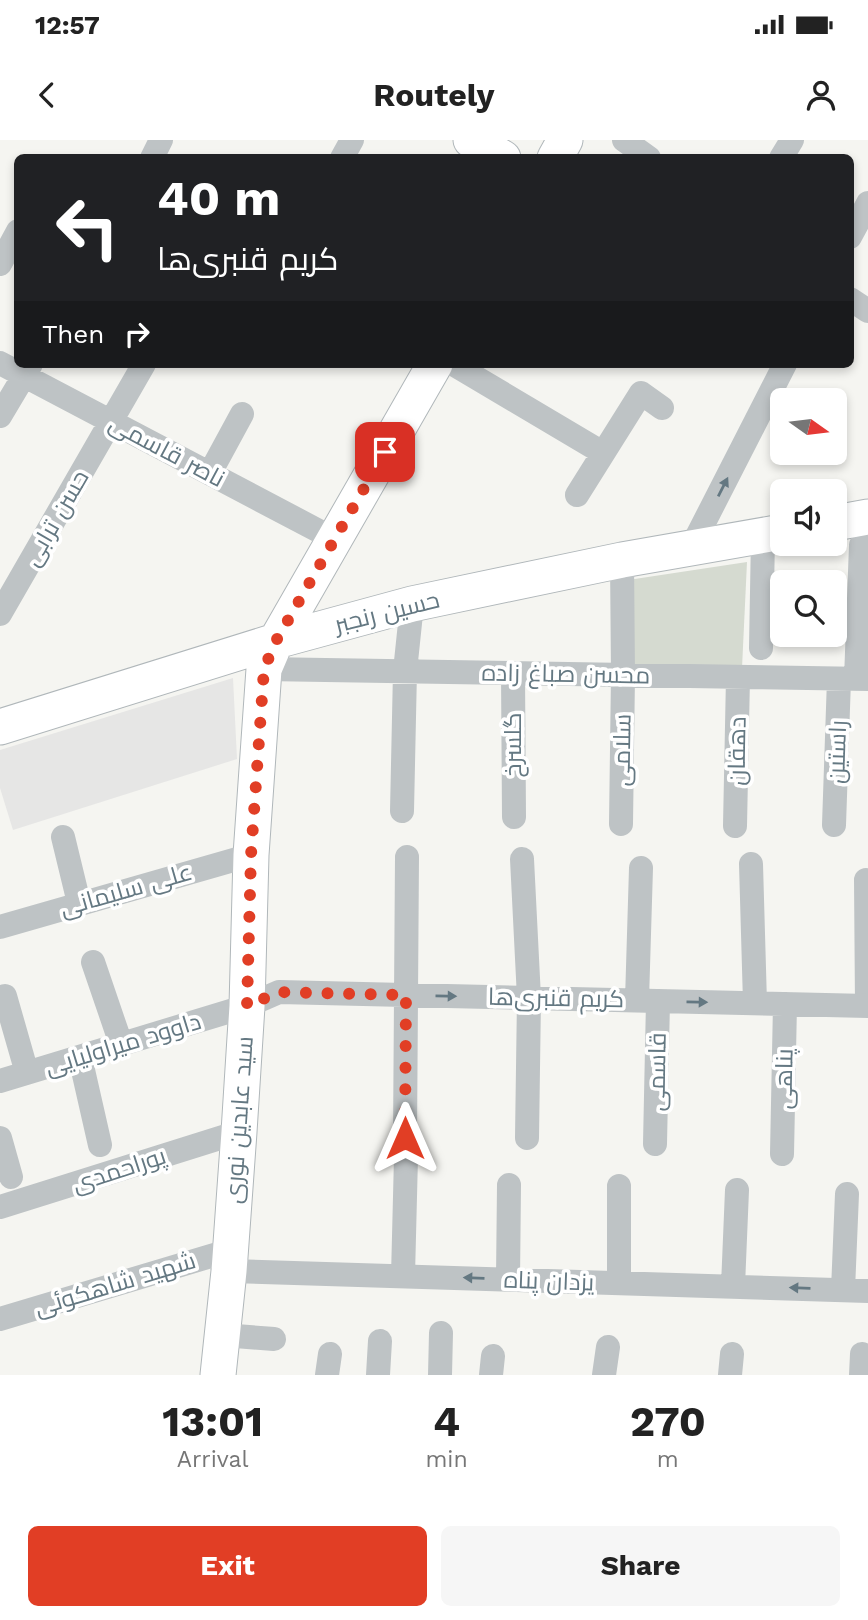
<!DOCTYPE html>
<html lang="en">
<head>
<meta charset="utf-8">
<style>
	body { margin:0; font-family:"Work Sans",Cairo,sans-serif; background:#f6f6f6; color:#222; height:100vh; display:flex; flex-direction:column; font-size:26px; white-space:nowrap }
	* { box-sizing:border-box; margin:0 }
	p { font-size:23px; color:#767676 }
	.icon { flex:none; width:38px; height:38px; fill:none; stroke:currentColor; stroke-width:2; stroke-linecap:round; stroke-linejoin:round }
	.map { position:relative; height:1235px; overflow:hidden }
	.sheet { display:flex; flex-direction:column; background:#fff; flex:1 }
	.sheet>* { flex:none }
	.banner { position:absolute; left:14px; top:14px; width:840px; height:214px; border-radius:10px; box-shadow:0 4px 10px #0003; background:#202124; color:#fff; overflow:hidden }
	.needle { width:46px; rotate:104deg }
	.buttons { position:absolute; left:770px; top:248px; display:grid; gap:14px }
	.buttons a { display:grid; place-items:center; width:77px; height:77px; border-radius:10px; background:#fff; box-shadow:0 4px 10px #0003; font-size:35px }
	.pin { position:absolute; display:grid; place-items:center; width:60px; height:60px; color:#fff; margin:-30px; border-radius:14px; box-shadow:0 4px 10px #0006 }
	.me { position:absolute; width:77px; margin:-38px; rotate:0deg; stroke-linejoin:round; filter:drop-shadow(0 0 5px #0008) }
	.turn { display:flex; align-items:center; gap:24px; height:147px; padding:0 28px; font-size:32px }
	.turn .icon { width:91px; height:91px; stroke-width:2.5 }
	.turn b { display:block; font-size:49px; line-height:60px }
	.then { display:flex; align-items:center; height:66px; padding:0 28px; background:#0003; gap:14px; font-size:26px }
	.eta { display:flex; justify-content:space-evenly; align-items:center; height:119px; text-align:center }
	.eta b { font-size:42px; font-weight:700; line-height:49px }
	.action { display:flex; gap:14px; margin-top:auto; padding:14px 28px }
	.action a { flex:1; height:80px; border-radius:10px; background:#e13e25; color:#fff; font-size:28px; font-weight:700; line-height:80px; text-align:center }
	.action a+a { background:#f6f6f6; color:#222 }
	.status { display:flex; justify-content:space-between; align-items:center; height:49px; padding:0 35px; background:#fff; direction:ltr }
	.status svg { height:19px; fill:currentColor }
	header { display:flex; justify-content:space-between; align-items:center; height:91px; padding:0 28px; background:#fff; font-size:32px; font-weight:700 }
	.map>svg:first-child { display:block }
</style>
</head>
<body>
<div class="status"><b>12:57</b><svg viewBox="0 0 49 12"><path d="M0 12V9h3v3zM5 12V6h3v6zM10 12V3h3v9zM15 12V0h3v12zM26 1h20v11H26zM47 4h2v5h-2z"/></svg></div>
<header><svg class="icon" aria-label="back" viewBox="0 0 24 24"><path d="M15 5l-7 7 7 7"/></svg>Routely<svg class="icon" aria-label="person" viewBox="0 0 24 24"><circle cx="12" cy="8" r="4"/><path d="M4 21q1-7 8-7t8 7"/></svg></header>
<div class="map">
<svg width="868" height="1235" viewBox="0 0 868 1235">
	<rect width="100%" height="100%" fill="#f5f5f1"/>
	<path fill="#e6e6e5" d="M 233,538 L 237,619 L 13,690 L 0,648 L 0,610 Z"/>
	<path fill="#d5dad0" d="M 747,422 L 742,528 L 628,524 L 628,440 Z"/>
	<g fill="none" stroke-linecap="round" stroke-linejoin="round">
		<g stroke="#b0b7ba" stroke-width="37">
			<path id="secondary" d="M 471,0 L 503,18
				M 555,18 L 565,0
				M 835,383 L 868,377
				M 0,587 L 276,501 L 412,464 L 622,420 L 782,392
				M 218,1235 L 229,1131 L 239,992 L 247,866 L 251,715 L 264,529 L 276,501 L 435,224"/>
		</g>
		<path stroke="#bec3c5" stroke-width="24" d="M 624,0 L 649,18
			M 152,18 L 161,0
			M 342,18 L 352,0
			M 781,18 L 792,0
			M 850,97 L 868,63
			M 0,124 L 18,91
			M 850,159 L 868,171
			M 0,223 L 334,399
			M 453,224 L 603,313
			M 0,276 L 31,224
			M 210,333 L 242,274
			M 577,355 L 641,253 L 662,268
			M 691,408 L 785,224
			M 0,474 L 144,224
			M 761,508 L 763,396
			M 264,529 L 868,539
			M 513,533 L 514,677
			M 856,539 L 861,405
			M 402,671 L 405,531 L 412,464
			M 621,684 L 623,535 L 622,420
			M 834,685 L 839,539
			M 735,686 L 738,537
			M 63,697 L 79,763
			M 522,719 L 529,858 L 527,998
			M 751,724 L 755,863
			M 866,740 L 867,866
			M 0,787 L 251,715
			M 93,822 L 121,904
			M 5,856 L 27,933
			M 637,860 L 641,728
			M 80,917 L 100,1005
			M 0,941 L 247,866 L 279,852 L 868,866
			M 0,998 L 11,1037
			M 405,998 L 407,717
			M 655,1004 L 658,861
			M 782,1014 L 785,864
			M 619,1046 L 619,1143
			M 0,1067 L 239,992
			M 229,1131 L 868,1151
			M 403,1136 L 406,1017
			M 508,1139 L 509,1045
			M 733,1146 L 737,1050
			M 843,1150 L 847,1054
			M 0,1179 L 231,1110
			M 223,1195 L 274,1199
			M 327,1235 L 330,1214
			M 378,1235 L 380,1201
			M 440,1235 L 441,1193
			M 491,1235 L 493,1216
			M 604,1235 L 608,1207
			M 730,1235 L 732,1214
			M 861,1235 L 862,1214"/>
		<use href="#secondary" stroke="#fff" stroke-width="35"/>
	</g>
	<defs><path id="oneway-solid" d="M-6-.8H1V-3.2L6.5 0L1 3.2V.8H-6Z" transform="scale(1.75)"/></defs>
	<g fill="#647882">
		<use href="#oneway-solid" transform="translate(723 347) rotate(-63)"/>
		<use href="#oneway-solid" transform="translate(446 856) rotate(1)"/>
		<use href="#oneway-solid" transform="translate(697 862) rotate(1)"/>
		<use href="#oneway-solid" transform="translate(474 1138) rotate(-178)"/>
		<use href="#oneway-solid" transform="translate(800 1148) rotate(-178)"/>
	</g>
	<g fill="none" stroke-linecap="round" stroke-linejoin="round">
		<path stroke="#e13e25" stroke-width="12" stroke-dasharray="0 21.6" d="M 385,312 L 276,501 L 264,529 L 251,715 L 247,866 L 279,852 L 406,855 L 405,998"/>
	</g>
	<g text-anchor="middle" stroke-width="7" stroke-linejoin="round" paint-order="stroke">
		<g font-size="24" fill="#647882" stroke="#fff">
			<text transform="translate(167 311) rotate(28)" y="8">ناصر قاسمی</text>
			<text transform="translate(56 378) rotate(-60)" y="8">حسن ترابی</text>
			<text transform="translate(387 472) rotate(-14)" y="8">حسین رنجبر</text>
			<text transform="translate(566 534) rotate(1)" y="8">محسن صباغ زاده</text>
			<text transform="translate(513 605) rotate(-90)" y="8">گلسرخ</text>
			<text transform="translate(622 610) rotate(-89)" y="8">سلامی</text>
			<text transform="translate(737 611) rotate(-89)" y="8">دهقان</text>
			<text transform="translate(837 612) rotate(-88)" y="8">راستین</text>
			<text transform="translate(126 750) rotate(-16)" y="8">علی سلیمانی</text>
			<text transform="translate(556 858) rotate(1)" y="8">کریم قنبری‌ها</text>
			<text transform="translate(123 904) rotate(-17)" y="8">داوود میراولیایی</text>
			<text transform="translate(657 932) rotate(-89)" y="8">قاسمی</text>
			<text transform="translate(784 939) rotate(-89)" y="8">پناهی</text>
			<text transform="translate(239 980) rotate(-86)" y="8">سید عابدین نوری</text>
			<text transform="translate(119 1030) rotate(-18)" y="8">پوراحمدی</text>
			<text transform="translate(549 1141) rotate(2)" y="8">یزدان پناه</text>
			<text transform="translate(115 1144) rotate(-17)" y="8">شهید شاهکوئی</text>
		</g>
	</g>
</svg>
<div class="buttons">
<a><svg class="needle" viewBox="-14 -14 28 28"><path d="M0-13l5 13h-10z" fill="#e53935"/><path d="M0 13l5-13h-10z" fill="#767676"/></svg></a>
<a><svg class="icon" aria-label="sound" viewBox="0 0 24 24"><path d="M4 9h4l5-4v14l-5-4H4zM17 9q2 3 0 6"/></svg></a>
<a><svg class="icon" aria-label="search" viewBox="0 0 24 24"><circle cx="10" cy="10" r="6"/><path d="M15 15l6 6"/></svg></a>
</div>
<div class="pin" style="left:385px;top:312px;background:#d93025"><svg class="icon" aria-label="arrive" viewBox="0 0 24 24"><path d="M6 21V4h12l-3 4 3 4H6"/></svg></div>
<svg class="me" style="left:405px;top:998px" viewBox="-20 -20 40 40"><path d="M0-17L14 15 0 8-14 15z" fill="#e13e25" stroke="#fff" stroke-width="4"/></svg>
<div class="banner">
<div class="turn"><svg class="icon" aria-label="left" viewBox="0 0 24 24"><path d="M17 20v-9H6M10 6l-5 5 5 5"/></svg><div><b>40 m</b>کریم قنبری‌ها</div></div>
<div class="then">Then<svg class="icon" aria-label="right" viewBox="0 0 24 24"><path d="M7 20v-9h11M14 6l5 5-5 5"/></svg></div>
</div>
</div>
<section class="sheet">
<div class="eta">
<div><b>13:01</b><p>Arrival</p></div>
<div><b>4</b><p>min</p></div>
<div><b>270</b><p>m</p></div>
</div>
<div class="action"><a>Exit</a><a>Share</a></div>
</section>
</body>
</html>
